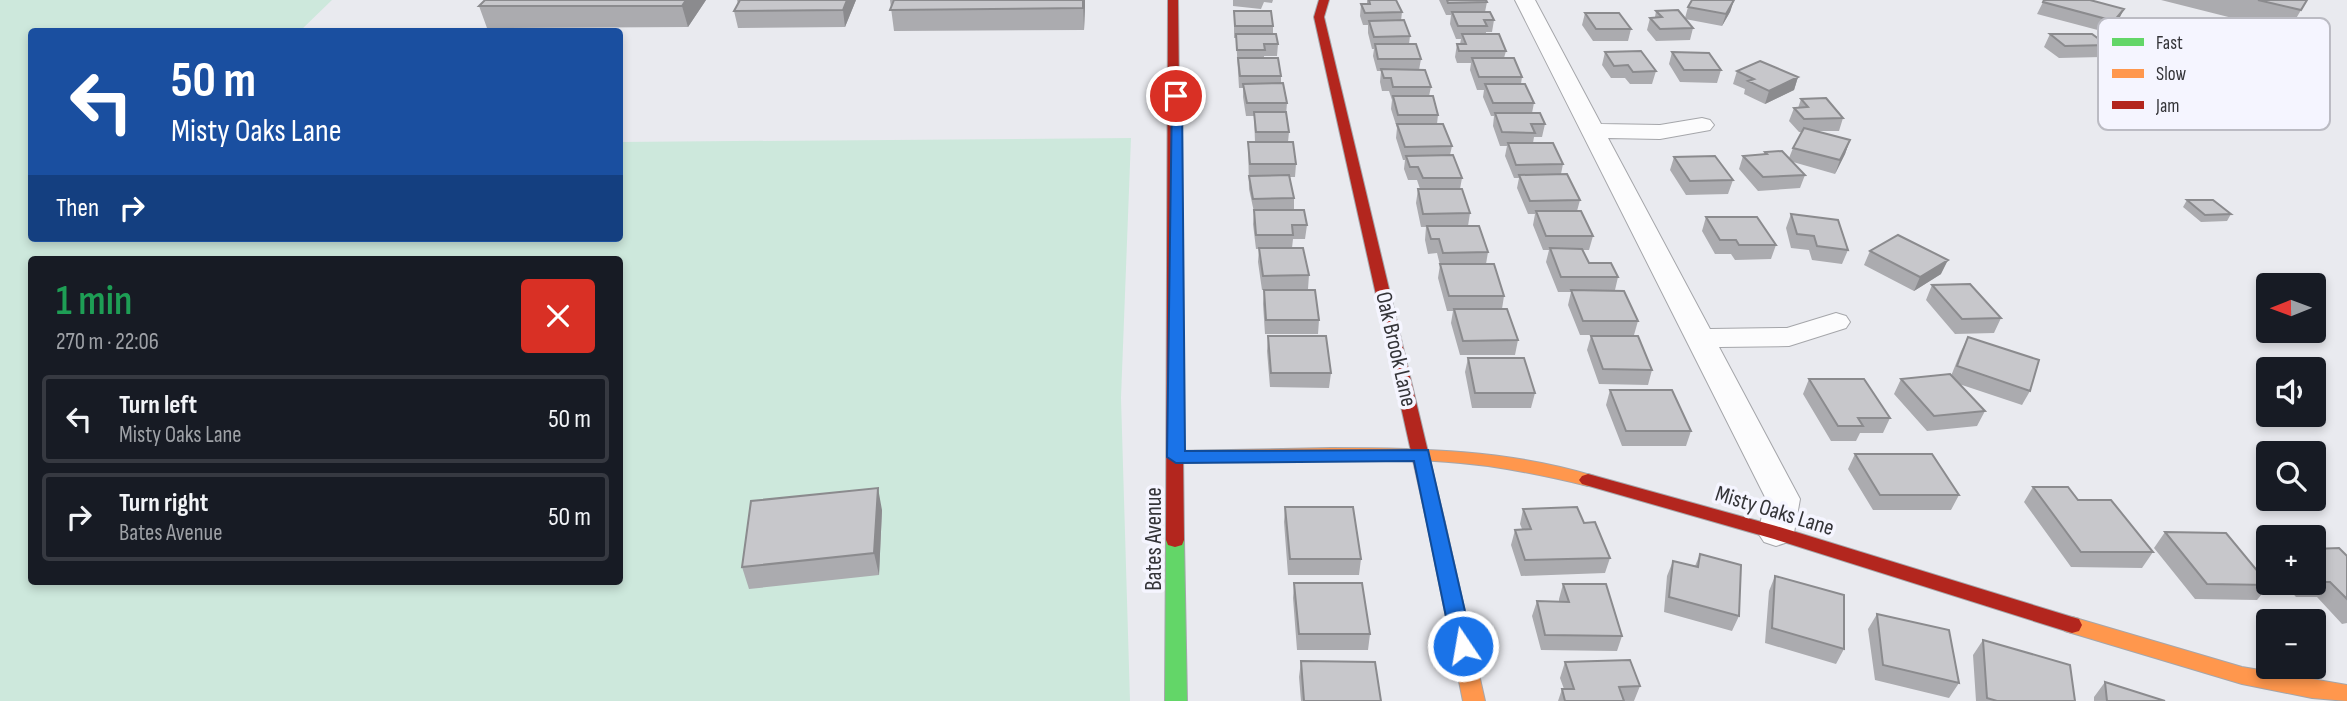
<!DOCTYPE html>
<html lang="en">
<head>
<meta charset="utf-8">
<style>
	body { margin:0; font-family:"Sofia Sans Condensed",sans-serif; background:#20242c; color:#f1f3f6; height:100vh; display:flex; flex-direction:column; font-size:26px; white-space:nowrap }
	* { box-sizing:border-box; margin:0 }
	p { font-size:23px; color:#9ea1a6 }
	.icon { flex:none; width:38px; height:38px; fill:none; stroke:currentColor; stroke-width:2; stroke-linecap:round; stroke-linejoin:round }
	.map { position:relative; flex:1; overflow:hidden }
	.panel { position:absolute; left:28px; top:256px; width:595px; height:329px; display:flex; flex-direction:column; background:#171b24; border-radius:7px; box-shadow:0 4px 10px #0003 }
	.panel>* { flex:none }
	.banner { position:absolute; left:28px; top:28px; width:595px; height:214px; border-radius:7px; box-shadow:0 4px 10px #0003; background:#1a4fa0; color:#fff; overflow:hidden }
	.needle { width:46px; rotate:269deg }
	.fabs { position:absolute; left:2256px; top:273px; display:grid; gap:14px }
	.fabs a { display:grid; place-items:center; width:70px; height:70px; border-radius:7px; background:#171b24; box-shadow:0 4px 10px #0003; font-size:35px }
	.pin { position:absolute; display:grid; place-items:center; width:60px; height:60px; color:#fff; margin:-30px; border:4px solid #fff; border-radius:50%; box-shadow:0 2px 7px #0007 }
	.me { position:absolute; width:77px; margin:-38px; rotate:348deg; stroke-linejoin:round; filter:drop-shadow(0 0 5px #0008) }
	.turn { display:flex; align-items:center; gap:24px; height:147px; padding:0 28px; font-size:32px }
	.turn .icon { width:91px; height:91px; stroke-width:2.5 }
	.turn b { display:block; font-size:49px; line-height:60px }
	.then { display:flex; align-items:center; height:66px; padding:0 28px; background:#0003; gap:14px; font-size:26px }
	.round { display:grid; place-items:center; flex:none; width:74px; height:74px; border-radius:7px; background:#20242c }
	.head { display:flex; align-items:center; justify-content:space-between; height:119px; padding:0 28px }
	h1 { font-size:42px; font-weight:600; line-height:52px; color:#1e9e55 }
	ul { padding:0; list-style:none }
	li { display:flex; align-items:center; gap:21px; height:88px; margin:0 14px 10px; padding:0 14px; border:4px solid #363941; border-radius:7px }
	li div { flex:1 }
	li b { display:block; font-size:26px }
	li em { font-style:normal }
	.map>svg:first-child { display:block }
</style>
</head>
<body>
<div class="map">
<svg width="2347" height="701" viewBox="0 0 2347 701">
	<rect width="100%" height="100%" fill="#e9eaef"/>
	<path fill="#cde8dc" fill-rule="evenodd" d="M 0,0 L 332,0 L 300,31 L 32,32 L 32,238 L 620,238 L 620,142 L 1131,138 L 1121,398 L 1130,701 L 0,701 ZM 32,259 L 620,259 L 620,581 L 32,581 Z"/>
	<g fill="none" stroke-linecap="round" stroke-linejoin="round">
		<g stroke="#a5a6aa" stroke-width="2">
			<path id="street" d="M 1515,0 L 1535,0 L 1601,124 L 1660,125 L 1702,118 L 1710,120 L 1714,125 L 1710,130 L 1660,139 L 1608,138 L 1710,329 L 1787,328 L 1836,313 L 1846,316 L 1850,322 L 1846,328 L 1789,346 L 1719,347 L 1800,499 L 1794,533 L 1788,542 L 1776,546 L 1764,542 L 1758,533 L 1766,499 Z"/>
		</g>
		<g stroke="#a5a6aa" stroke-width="2">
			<path id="fast" d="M 1175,533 L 1182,535 L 1184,540 L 1187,701 L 1165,701 L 1166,540 L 1168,535 Z"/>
		</g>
		<g stroke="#a5a6aa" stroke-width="2">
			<path id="slow" d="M 1331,448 C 1420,448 1509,450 1594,476 L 1597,480 L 1594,484 L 1588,486 C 1555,478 1522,471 1488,466 C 1385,453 1279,461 1176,463 L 1170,461 L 1167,457 L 1170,453 L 1176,451 Z
				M 1436,516 L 1443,518 L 1445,523 L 1485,701 L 1463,701 L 1427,523 L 1429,518 Z
				M 2072,617 L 2242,667 L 2347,685 L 2347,701 L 2312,698 L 2242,684 L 2065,631 L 2062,625 L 2065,619 Z"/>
		</g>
		<g stroke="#a5a6aa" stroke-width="2">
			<path id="jam" d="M 1168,0 L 1178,0 L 1184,540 L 1182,545 L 1175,547 L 1168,545 L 1166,540 Z
				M 1319,0 L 1329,0 L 1324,17 L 1445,523 L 1443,528 L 1436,530 L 1429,528 L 1427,523 L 1314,17 Z
				M 1588,474 L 1776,526 L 2072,617 L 2079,619 L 2082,625 L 2079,631 L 2072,633 L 1774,539 L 1582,484 L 1579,480 L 1582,476 Z"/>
		</g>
		<use href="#street" fill="#fcfcfd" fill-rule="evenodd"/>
		<use href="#fast" fill="#63d668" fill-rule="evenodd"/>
		<use href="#slow" fill="#ff974d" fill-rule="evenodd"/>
		<use href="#jam" fill="#b3261e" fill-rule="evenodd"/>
	</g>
	<path fill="#ababaf" d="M 706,0 L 688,27 L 487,28 L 479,6 Z
		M 737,0 L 856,0 L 845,27 L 738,28 L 734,11 L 738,4 Z
		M 890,0 L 1085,0 L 1084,30 L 894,31 Z
		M 1233,0 L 1273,0 L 1272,3 L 1264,2 L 1261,9 L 1233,6 Z
		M 1367,0 L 1396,0 L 1402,12 L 1401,21 L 1410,36 L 1409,44 L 1421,59 L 1419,70 L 1431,87 L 1429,96 L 1438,115 L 1437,124 L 1452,146 L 1450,155 L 1462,178 L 1460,189 L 1470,213 L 1468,226 L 1488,252 L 1486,264 L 1504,296 L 1502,309 L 1518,340 L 1515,355 L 1460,355 L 1451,323 L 1453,311 L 1447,311 L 1438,278 L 1440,265 L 1437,253 L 1428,254 L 1425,240 L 1426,227 L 1421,227 L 1416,203 L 1418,189 L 1420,189 L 1417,180 L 1408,180 L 1404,169 L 1405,160 L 1403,160 L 1396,138 L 1397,128 L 1391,109 L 1392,100 L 1389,91 L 1382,91 L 1380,82 L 1381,71 L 1377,71 L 1373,56 L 1374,49 L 1372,49 L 1368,33 L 1368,25 L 1363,25 L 1360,16 L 1361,4 L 1367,4 Z
		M 1439,0 L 1486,0 L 1487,2 L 1485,12 L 1494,20 L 1492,32 L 1486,32 L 1486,34 L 1506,51 L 1504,58 L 1522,77 L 1521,84 L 1534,103 L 1532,113 L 1545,124 L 1542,137 L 1534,137 L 1533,143 L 1563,164 L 1561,174 L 1580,200 L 1577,211 L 1593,236 L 1589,250 L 1583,250 L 1589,263 L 1618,277 L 1615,290 L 1638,321 L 1634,335 L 1580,335 L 1568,305 L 1571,292 L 1558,292 L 1546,262 L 1549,250 L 1543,250 L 1533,225 L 1535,214 L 1528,214 L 1517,188 L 1519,178 L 1514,178 L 1505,156 L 1507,146 L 1500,146 L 1493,126 L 1494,116 L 1491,116 L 1483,97 L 1484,90 L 1477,90 L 1470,70 L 1471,63 L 1457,63 L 1455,57 L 1457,44 L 1460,44 L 1461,39 L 1456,39 L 1450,24 L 1451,15 L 1446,15 Z
		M 1734,0 L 1730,12 L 1722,26 L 1685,19 L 1693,28 L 1690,40 L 1656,41 L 1647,30 L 1650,18 L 1655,17 L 1656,11 L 1685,18 L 1688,7 Z
		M 2161,0 L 2307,0 L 2288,32 Z
		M 2043,2 L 2118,21 L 2109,33 L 2037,14 Z
		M 1234,11 L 1273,26 L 1273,34 L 1278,44 L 1277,56 L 1264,56 L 1264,58 L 1281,76 L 1281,83 L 1287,103 L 1286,115 L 1289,132 L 1288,142 L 1296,164 L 1295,177 L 1290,177 L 1294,198 L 1294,210 L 1307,225 L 1305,239 L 1293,239 L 1292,248 L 1309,275 L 1308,289 L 1319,320 L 1318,334 L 1265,334 L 1263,304 L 1264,290 L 1262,290 L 1258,262 L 1259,249 L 1256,249 L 1253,224 L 1254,212 L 1249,189 L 1248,142 L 1255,142 L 1254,116 L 1246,116 L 1243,97 L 1243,88 L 1239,88 L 1236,38 L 1234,38 Z
		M 1585,13 L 1631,29 L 1628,41 L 1593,41 L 1582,25 Z
		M 2050,34 L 2107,45 L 2101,57 L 2059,58 L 2044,47 Z
		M 1605,52 L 1656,71 L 1652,84 L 1630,84 L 1625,78 L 1611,78 L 1602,65 Z
		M 1672,52 L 1721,70 L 1717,83 L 1680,82 L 1669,64 Z
		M 1737,71 L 1798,77 L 1794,90 L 1765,104 L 1744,94 L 1745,89 L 1733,84 Z
		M 1801,99 L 1843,118 L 1839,131 L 1816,131 L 1850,140 L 1845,154 L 1835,174 L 1793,162 L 1805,175 L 1800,188 L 1758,191 L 1739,169 L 1743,156 L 1764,154 L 1765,152 L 1789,158 L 1793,148 L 1802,132 L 1799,132 L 1789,121 L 1794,108 L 1798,108 Z
		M 1674,157 L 1733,180 L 1728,194 L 1686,195 L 1670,170 Z
		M 2187,200 L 2231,214 L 2227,221 L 2201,222 L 2183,207 Z
		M 1791,214 L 1848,250 L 1842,264 L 1812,260 L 1809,250 L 1791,248 L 1786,228 Z
		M 1706,217 L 1776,245 L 1771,259 L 1735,260 L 1731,254 L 1715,254 L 1702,231 Z
		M 1870,251 L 1941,274 L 1914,291 L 1864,265 Z
		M 1932,285 L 2001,318 L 1994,333 L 1955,334 L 1926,300 Z
		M 1268,336 L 1331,373 L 1329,388 L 1270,387 L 1267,351 Z
		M 1591,336 L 1652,370 L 1648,385 L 1599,384 L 1587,350 Z
		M 1968,337 L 2030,391 L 2022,405 L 1959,384 L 1985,411 L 1977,426 L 1927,431 L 1894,394 L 1901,379 L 1951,376 L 1961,351 Z
		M 1468,358 L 1535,393 L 1531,408 L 1472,408 L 1465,372 Z
		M 1809,379 L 1890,418 L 1883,433 L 1860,433 L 1856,441 L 1831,441 L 1803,394 Z
		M 1610,390 L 1691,431 L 1686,446 L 1622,446 L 1606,405 Z
		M 1855,454 L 1959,495 L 1951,510 L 1873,510 L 1848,469 Z
		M 2033,487 L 2078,500 L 2153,552 L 2142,568 L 2071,567 L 2024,502 Z
		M 1285,507 L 1361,559 L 1359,575 L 1288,575 L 1284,522 Z
		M 1523,509 L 1584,523 L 1610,558 L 1605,573 L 1521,576 L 1511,545 L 1515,530 L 1522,529 L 1520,524 Z
		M 882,510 L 879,575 L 749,589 L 742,567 Z
		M 2165,532 L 2269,585 L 2257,600 L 2195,599 L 2154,548 Z
		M 2314,549 L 2347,556 L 2347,623 L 2342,624 L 2317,597 L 2296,597 L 2283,583 L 2314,583 Z
		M 1700,554 L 1739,616 L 1732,631 L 1664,612 L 1667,576 L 1673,561 L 1695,566 Z
		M 1775,576 L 1844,649 L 1836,664 L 1765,643 L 1769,591 Z
		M 1294,583 L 1370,634 L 1368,650 L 1297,650 L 1293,598 Z
		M 1563,584 L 1622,636 L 1617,651 L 1541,650 L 1532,616 L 1537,601 L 1559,602 L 1559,599 Z
		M 1877,614 L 1959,683 L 1949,698 L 1875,680 L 1868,629 Z
		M 1983,640 L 2075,701 L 1976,701 L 1973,655 Z
		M 1301,661 L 1381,701 L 1301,701 L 1299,677 Z
		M 1565,662 L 1640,686 L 1634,701 L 1565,701 L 1564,689 L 1560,678 Z
		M 2105,682 L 2165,701 L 2094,701 L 2094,697 Z
		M 1562,689 L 1565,701 L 1558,701 Z"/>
	<path fill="#8b8b8e" d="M 686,0 L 706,0 L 688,27 L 682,6 Z
		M 847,0 L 856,0 L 845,27 L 843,10 Z
		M 1083,0 L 1085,0 L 1085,7 L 1084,30 Z
		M 1734,0 L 1730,12 L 1722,26 L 1726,14 Z
		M 2124,9 L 2118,21 L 2109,33 L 2114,21 Z
		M 1798,77 L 1794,90 L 1765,104 L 1769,91 Z
		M 1850,140 L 1845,154 L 1835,174 L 1840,160 Z
		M 1948,260 L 1941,274 L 1914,291 L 1920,277 Z
		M 878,488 L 882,510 L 879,575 L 874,553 Z"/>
	<path fill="#c7c7cb" stroke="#8b8b8e" stroke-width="2" d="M 485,0 L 686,0 L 682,6 L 479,6 Z
		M 740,0 L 847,0 L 843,10 L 734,11 Z
		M 894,0 L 1083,0 L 1083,8 L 890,10 Z
		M 1369,0 L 1396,0 L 1402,12 L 1365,13 L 1361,4 L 1370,4 Z
		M 1447,0 L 1486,0 L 1487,2 L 1448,3 Z
		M 1692,0 L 1734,0 L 1726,14 L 1688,7 Z
		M 2044,0 L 2090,0 L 2124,9 L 2114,21 L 2043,2 Z
		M 2258,0 L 2307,0 L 2301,10 Z
		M 1678,10 L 1693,28 L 1660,29 L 1650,18 L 1662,17 L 1656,11 Z
		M 1234,11 L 1271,11 L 1273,26 L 1235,26 Z
		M 1452,12 L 1490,12 L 1494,20 L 1484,20 L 1487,26 L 1458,26 Z
		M 1585,13 L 1619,13 L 1631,29 L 1596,29 Z
		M 1404,20 L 1410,36 L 1374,37 L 1369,21 Z
		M 1236,34 L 1276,34 L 1278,44 L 1264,44 L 1265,50 L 1237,50 Z
		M 1462,34 L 1499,34 L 1506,51 L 1459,51 L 1457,44 L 1466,44 Z
		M 2050,34 L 2092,34 L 2107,45 L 2065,46 Z
		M 1375,44 L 1416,44 L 1421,59 L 1378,59 Z
		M 1641,51 L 1656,71 L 1633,72 L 1628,65 L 1614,66 L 1605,52 Z
		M 1672,52 L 1709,53 L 1721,70 L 1684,70 Z
		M 1238,58 L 1278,58 L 1281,76 L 1240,76 Z
		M 1472,58 L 1514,58 L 1522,77 L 1479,77 Z
		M 1760,61 L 1798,77 L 1769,91 L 1748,81 L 1754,79 L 1737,71 Z
		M 1381,69 L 1425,70 L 1431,87 L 1393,87 L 1391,78 L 1384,78 Z
		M 1283,83 L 1287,103 L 1247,103 L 1243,84 Z
		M 1485,84 L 1525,84 L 1534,103 L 1493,103 Z
		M 1393,96 L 1433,96 L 1438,115 L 1398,115 Z
		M 1826,98 L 1843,118 L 1804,119 L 1794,108 L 1808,107 L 1801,99 Z
		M 1254,112 L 1286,112 L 1289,132 L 1256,132 Z
		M 1495,113 L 1540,113 L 1545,124 L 1531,124 L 1535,133 L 1502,132 Z
		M 1397,124 L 1443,124 L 1452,146 L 1405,147 Z
		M 1804,128 L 1850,140 L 1840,160 L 1793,148 Z
		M 1248,142 L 1293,142 L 1296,164 L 1250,164 Z
		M 1508,143 L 1553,143 L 1563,164 L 1516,165 Z
		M 1782,151 L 1805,175 L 1763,177 L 1743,156 L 1767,154 L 1765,152 Z
		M 1453,155 L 1462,178 L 1423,178 L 1418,167 L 1410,167 L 1406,156 Z
		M 1715,156 L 1733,180 L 1690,181 L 1674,157 Z
		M 1567,174 L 1580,200 L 1530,201 L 1519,175 Z
		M 1289,175 L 1294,198 L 1253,199 L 1249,176 Z
		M 1418,189 L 1462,189 L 1470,213 L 1423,214 Z
		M 2187,200 L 2213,200 L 2231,214 L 2205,215 Z
		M 1254,210 L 1304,210 L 1307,225 L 1292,225 L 1293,235 L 1256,235 Z
		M 1536,211 L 1581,211 L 1593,236 L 1546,236 Z
		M 1791,214 L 1838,220 L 1848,250 L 1817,246 L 1814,236 L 1797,234 Z
		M 1706,217 L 1757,217 L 1776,245 L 1739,245 L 1736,240 L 1720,240 Z
		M 1427,226 L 1479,226 L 1488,252 L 1443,253 L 1439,239 L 1431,239 Z
		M 1898,235 L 1948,260 L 1920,277 L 1870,251 Z
		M 1259,248 L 1303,248 L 1309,275 L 1263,276 Z
		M 1550,248 L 1582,249 L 1589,263 L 1611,263 L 1618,277 L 1561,277 Z
		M 1440,264 L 1494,264 L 1504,296 L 1449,296 Z
		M 1970,284 L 2001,318 L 1962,319 L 1932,285 Z
		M 1264,290 L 1315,290 L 1319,320 L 1266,320 Z
		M 1571,290 L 1624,291 L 1638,321 L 1583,321 Z
		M 1454,309 L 1507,309 L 1518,340 L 1463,341 Z
		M 1268,336 L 1326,336 L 1331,373 L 1271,373 Z
		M 1591,336 L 1638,336 L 1652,370 L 1603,369 Z
		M 1968,337 L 2039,360 L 2030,391 L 1957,366 Z
		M 1468,358 L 1524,358 L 1535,393 L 1475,393 Z
		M 1950,374 L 1985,411 L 1934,416 L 1901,379 Z
		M 1809,379 L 1864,379 L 1890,418 L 1858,418 L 1863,426 L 1838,426 Z
		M 1610,390 L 1672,390 L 1691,431 L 1626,431 Z
		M 1855,454 L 1932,454 L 1959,495 L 1880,495 Z
		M 2033,487 L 2068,487 L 2078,500 L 2111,500 L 2153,552 L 2081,552 Z
		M 878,488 L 874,553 L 742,567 L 751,501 Z
		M 1285,507 L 1353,507 L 1361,559 L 1290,559 Z
		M 1577,507 L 1584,523 L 1595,522 L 1610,558 L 1525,560 L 1515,530 L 1531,529 L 1523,509 Z
		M 2165,532 L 2226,533 L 2269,585 L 2207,584 Z
		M 2339,548 L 2347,556 L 2347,599 L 2330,582 L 2314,582 L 2314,549 Z
		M 1700,554 L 1741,565 L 1739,616 L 1669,597 L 1673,561 L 1698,567 Z
		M 1775,576 L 1844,595 L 1844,649 L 1772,628 Z
		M 1294,583 L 1362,583 L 1370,634 L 1299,634 Z
		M 1563,584 L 1606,584 L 1622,636 L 1545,635 L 1537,601 L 1569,602 Z
		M 1877,614 L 1949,630 L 1959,683 L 1883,665 Z
		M 1983,640 L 2070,665 L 2075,701 L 1997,701 L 1987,698 Z
		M 1630,660 L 1640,686 L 1619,687 L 1624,701 L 1565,701 L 1562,689 L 1574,689 L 1565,662 Z
		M 1301,661 L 1375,662 L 1381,701 L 1304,701 Z
		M 2105,682 L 2165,701 L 2107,701 Z"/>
	<path fill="#1a73e8" stroke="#114b97" stroke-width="2" d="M 1172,93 L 1182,96 L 1185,451 L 1428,450 L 1473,646 L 1470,652 L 1455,652 L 1452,646 L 1414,461 L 1176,463 L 1167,457 Z"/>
	<g text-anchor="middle" stroke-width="7" stroke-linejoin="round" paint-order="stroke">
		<g font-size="23" fill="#343438" stroke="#f5f5ff">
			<text transform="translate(1397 349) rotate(77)" y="8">Oak Brook Lane</text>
			<text transform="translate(1775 510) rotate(17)" y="8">Misty Oaks Lane</text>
			<text transform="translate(1153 539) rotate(-90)" y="8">Bates Avenue</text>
		</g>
	</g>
	<rect x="2098" y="18" width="232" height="112" rx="10" fill="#f5f5ff" stroke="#bbbbc3" stroke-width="2"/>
	<rect x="2112" y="38" width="32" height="8" fill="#63d668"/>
	<rect x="2112" y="69" width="32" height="9" fill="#ff974d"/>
	<rect x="2112" y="101" width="32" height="8" fill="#b3261e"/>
	<g font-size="19" fill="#343438">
		<text x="2156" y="49">Fast</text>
		<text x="2156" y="80">Slow</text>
		<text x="2156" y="112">Jam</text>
	</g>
</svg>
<div class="fabs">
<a><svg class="needle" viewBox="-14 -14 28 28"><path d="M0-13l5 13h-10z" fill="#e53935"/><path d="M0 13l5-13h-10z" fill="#9ea1a6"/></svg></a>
<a><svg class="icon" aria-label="sound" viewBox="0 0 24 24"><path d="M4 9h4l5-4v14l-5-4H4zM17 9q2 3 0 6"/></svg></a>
<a><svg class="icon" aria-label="search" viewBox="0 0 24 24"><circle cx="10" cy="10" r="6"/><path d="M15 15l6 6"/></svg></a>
<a>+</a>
<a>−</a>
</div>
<div class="pin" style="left:1176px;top:96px;background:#d93025"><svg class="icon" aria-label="arrive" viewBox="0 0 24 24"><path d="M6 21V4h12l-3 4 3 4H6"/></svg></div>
<svg class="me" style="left:1463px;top:646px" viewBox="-20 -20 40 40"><circle r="17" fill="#1a73e8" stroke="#fff" stroke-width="3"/><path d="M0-11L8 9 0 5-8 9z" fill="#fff"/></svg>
<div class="banner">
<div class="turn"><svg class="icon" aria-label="left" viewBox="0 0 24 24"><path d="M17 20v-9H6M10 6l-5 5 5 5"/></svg><div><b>50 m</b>Misty Oaks Lane</div></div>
<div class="then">Then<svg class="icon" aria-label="right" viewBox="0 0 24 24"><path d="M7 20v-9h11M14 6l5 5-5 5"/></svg></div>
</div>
<section class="panel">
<div class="head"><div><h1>1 min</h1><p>270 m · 22:06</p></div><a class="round" style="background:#d93025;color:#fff"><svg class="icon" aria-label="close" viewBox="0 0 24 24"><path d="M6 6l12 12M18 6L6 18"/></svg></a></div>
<ul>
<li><svg class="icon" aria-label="left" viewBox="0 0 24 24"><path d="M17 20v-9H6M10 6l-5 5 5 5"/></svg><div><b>Turn left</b><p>Misty Oaks Lane</p></div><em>50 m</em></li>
<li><svg class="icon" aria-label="right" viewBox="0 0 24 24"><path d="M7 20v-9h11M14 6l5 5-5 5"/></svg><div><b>Turn right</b><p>Bates Avenue</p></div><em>50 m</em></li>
</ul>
</section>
</div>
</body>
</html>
